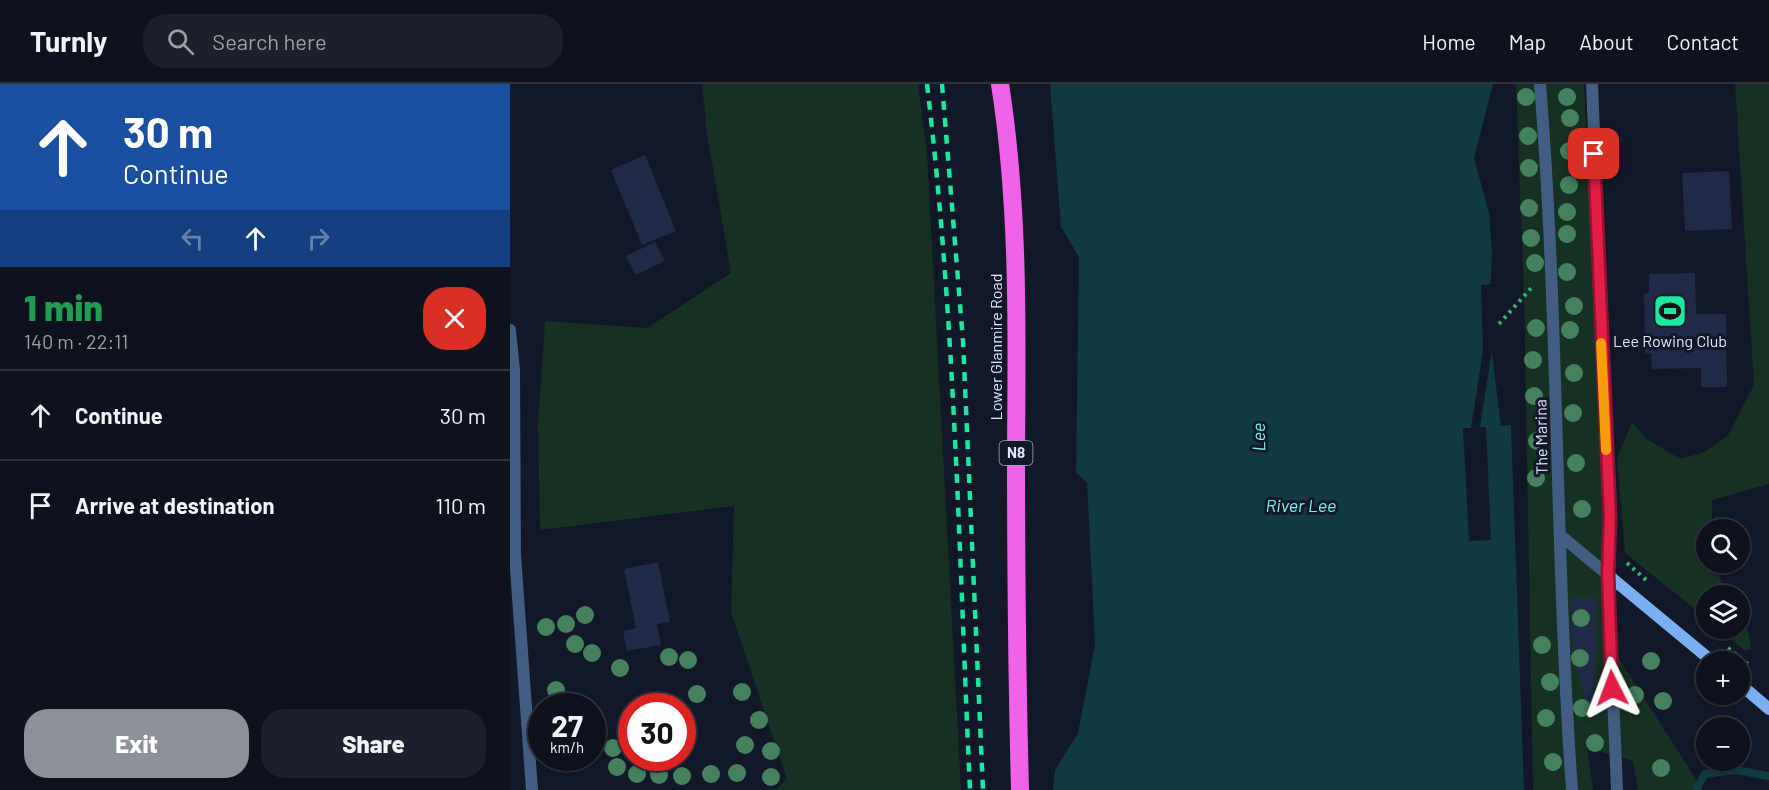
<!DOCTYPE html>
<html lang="en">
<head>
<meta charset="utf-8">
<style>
	body { margin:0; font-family:Barlow,sans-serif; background:#1c202a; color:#f1f3f6; height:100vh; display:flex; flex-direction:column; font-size:22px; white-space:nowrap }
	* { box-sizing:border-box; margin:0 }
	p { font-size:20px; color:#9b9ea4 }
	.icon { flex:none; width:33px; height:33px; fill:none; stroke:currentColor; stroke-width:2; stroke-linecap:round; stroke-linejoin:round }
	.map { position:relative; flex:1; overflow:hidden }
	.side { display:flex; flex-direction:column; background:#0e121d; width:510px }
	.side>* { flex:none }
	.hud { background:#1a4fa0; color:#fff; overflow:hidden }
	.tools { position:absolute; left:1186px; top:435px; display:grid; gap:12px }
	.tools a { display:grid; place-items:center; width:54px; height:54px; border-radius:50%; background:#0e121d; box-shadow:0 2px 4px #0004,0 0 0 2px #2e323b; font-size:30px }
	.speed { position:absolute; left:18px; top:609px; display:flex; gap:12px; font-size:30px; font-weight:700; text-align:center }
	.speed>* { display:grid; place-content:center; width:78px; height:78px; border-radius:50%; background:#0e121d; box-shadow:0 2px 4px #0004,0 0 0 2px #2e323b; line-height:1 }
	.speed small { font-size:15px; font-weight:400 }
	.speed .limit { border:9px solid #d22; background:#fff; color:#111 }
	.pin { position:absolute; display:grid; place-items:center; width:51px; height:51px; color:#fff; margin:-26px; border-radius:12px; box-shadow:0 3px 9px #0006 }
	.me { position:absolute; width:66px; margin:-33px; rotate:357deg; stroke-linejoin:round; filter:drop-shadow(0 0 4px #0008) }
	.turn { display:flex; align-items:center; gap:21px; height:126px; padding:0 24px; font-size:27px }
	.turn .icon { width:78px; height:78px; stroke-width:2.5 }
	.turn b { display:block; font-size:42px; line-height:51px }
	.lanes { display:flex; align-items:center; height:57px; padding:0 24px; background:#0003; justify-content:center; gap:30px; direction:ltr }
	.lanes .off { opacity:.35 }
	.round { display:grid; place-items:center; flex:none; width:63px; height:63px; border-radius:24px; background:#1c202a }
	.summary { display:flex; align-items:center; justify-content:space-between; height:102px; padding:0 24px }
	h1 { font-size:36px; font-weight:800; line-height:45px; color:#1e9e55 }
	.action { display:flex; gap:12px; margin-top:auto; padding:12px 24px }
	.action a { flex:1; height:69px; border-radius:24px; background:#8c9099; color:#fff; font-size:24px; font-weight:800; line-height:69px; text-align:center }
	.action a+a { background:#1c202a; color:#f1f3f6 }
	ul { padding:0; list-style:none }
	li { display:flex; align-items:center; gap:18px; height:90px; padding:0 24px; border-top:2px solid #2e323b }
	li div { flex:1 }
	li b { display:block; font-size:22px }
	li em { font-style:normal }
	header { display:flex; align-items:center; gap:36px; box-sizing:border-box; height:84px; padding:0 30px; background:#0e121d; border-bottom:2px solid #2e323b }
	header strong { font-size:28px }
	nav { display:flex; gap:33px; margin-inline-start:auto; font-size:21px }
	.search { width:420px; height:54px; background:#1c202a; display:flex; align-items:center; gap:15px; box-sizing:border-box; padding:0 21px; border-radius:24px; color:#9b9ea4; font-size:22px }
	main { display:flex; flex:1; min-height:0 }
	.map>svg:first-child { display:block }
</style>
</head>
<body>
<header>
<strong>Turnly</strong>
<div class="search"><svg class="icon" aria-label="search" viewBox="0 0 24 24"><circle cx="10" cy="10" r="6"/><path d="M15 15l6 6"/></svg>Search here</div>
<nav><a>Home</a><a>Map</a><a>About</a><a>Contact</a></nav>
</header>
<main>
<section class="side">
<div class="hud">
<div class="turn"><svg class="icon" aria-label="ahead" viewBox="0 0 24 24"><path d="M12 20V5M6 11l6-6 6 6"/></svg><div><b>30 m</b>Continue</div></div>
<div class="lanes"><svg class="icon off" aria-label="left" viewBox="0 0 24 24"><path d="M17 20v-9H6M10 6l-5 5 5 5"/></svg><svg class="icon" aria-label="ahead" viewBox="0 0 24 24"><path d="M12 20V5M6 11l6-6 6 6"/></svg><svg class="icon off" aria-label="right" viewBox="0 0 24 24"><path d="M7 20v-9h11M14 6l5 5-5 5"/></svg></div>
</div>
<div class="summary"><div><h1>1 min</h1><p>140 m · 22:11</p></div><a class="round" style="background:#d93025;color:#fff"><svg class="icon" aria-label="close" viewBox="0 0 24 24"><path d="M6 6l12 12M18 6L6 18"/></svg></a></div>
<ul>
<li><svg class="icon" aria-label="ahead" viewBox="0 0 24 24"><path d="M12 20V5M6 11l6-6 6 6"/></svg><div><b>Continue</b></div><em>30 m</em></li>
<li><svg class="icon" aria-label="arrive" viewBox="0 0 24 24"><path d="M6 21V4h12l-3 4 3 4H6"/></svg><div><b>Arrive at destination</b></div><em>110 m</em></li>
</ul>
<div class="action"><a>Exit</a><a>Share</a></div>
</section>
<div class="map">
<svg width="1259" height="706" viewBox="0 0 1259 706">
	<rect width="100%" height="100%" fill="#121827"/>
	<path fill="#163023" d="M 192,0 L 408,0 L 417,69 L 451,706 L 265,706 L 277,695 L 221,528 L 224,422 L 30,446 L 28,338 L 35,237 L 137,244 L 221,189 L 197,49 Z
		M 1006,0 L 1074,0 L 1098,444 L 1109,575 L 1193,706 L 1128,706 L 1123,677 L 1077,664 L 1083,706 L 1023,706 L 1014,212 Z
		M 1225,0 L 1259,0 L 1259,400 L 1202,416 L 1202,445 L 1197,446 L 1197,478 L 1203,479 L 1217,511 L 1197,512 L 1197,535 L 1115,469 L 1107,374 L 1122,338 L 1137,355 L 1170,375 L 1195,368 L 1218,351 L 1244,301 Z
		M 1230,535 L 1238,546 L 1241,566 L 1234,566 L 1209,545 L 1230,544 Z"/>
	<path fill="#103942" d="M 540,0 L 983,0 L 964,74 L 979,129 L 982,168 L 979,247 L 991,342 L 1001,341 L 1014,706 L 543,706 L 545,686 L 568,649 L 585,561 L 577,399 L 566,389 L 569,173 L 551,143 Z"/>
	<path fill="#121827" d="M 984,200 L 982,247 L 986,267 L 982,266 L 970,343 L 976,343 L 981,456 L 959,457 L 953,344 L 961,344 L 973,267 L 971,201 Z"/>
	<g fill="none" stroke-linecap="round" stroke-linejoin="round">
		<path stroke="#103942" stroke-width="8" d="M 1186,706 L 1195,690 L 1226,686 L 1259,692"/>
	</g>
	<path fill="#202a46" d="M 135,71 L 166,147 L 132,161 L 101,86 Z
		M 1219,87 L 1222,145 L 1175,147 L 1172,89 Z
		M 145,158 L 155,177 L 126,191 L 116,172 Z
		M 1185,189 L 1186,230 L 1216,230 L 1217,303 L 1191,303 L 1191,284 L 1142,285 L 1141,269 L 1135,269 L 1134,209 L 1139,209 L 1139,190 Z
		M 148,478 L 160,538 L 147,540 L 151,561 L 117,567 L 113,547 L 126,544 L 114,485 Z
		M 1060,514 L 1086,514 L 1085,631 L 1081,632 L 1063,571 Z"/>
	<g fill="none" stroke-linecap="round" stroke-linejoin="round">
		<path stroke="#3caf74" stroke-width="4" stroke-dasharray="3 4.5" stroke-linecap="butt" d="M 989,240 L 1023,202
			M 1117,479 L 1136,496
			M 1218,564 L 1240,582"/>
		<path stroke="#425d81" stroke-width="12" d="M 1082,0 L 1100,433 L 1098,491"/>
		<path stroke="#425d81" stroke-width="12" d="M 1030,0 C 1049,235 1045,471 1062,706
			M 0,246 L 4,286 L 5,471 L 22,706
			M 1050,451 L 1098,491 L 1107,706"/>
		<path stroke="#7caff2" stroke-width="12" d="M 1098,491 L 1203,578
			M 1230,600 L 1259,625"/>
		<path stroke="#f062e7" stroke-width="18" d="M 490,0 C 509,121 507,244 506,366 C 506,480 507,593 510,706"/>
		<path stroke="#1ae99f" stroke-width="4.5" stroke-dasharray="9 8" stroke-linecap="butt" d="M 417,0 C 445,234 449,471 460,706
			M 432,0 L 453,257 L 473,706"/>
	</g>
	<g fill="#45805f">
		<circle cx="1016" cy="13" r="9"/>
		<circle cx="1057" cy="13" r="9"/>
		<circle cx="1060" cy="34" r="9"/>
		<circle cx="1018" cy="52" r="9"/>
		<circle cx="1059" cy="67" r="9"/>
		<circle cx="1019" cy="84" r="9"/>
		<circle cx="1059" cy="101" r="9"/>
		<circle cx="1019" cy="124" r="9"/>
		<circle cx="1057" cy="128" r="9"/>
		<circle cx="1057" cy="150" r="9"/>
		<circle cx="1021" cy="154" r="9"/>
		<circle cx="1025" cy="179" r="9"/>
		<circle cx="1057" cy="188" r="9"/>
		<circle cx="1064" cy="222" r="9"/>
		<circle cx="1026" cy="244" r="9"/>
		<circle cx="1060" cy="246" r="9"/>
		<circle cx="1023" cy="276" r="9"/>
		<circle cx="1064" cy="289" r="9"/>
		<circle cx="1024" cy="312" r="9"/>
		<circle cx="1063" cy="329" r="9"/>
		<circle cx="1027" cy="357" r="9"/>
		<circle cx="1066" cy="379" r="9"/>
		<circle cx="1026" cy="394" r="9"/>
		<circle cx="1072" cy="425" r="9"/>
		<circle cx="75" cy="531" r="9"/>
		<circle cx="1071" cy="534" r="9"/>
		<circle cx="56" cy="540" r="9"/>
		<circle cx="36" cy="543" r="9"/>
		<circle cx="65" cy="560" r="9"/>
		<circle cx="1032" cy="561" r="9"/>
		<circle cx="82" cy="569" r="9"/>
		<circle cx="159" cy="573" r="9"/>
		<circle cx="1070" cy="574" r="9"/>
		<circle cx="178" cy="576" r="9"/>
		<circle cx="1141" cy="577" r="9"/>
		<circle cx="110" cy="584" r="9"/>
		<circle cx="1040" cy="598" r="9"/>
		<circle cx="46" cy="606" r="9"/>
		<circle cx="232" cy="608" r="9"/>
		<circle cx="187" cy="610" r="9"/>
		<circle cx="1125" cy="611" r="9"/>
		<circle cx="1153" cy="617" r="9"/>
		<circle cx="1072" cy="624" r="9"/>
		<circle cx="1036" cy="634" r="9"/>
		<circle cx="249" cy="636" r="9"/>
		<circle cx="1085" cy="659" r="9"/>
		<circle cx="235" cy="661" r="9"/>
		<circle cx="103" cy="664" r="9"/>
		<circle cx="261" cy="667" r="9"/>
		<circle cx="1043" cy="678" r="9"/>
		<circle cx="107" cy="683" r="9"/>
		<circle cx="1151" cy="684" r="9"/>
		<circle cx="227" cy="689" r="9"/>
		<circle cx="127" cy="690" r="9"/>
		<circle cx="201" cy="690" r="9"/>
		<circle cx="149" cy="691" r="9"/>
		<circle cx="172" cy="692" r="9"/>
		<circle cx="261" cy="693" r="9"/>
	</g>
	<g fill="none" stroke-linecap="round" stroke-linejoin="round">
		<g stroke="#92132f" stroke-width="15">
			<path id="route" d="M 1084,70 L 1100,433 L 1098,490 L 1102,604"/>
		</g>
		<use href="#route" stroke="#e11d48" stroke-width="10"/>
		<path stroke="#f59e0b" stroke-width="10" d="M 1091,259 L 1096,366"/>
	</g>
	<defs>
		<g id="stadium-square" transform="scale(1.725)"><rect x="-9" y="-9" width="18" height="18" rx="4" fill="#1ae99f" stroke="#121827"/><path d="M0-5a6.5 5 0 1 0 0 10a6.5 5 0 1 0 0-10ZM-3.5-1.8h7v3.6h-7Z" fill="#111"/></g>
	</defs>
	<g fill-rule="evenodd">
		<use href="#stadium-square" x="1160" y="227"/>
	</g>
	<g text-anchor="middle" stroke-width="6" stroke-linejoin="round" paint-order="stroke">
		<rect fill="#121827" stroke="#9fa9bc" stroke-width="1.5" x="489.5" y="357" width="33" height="24" rx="4.5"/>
		<g font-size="15" font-weight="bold" fill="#dce7fc">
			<text x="506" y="374">N8</text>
		</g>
		<g font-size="16" fill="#dce7fc" stroke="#121827">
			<text x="1160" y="263">Lee Rowing Club</text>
		</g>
		<g font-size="16" fill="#dce7fc" stroke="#121827">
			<text transform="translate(486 263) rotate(-90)" y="6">Lower Glanmire Road</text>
			<text transform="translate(1031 353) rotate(-91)" y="6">The Marina</text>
		</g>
		<g font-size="18" font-style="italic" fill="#74f1f1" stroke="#121827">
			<text transform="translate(749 353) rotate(-91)" y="6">Lee</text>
			<text x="791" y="428">River Lee</text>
		</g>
	</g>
</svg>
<div class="tools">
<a><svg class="icon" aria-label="search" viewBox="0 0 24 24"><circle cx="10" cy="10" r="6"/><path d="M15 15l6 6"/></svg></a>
<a><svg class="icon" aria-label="layers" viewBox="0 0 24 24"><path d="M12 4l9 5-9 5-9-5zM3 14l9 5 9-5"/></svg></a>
<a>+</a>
<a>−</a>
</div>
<div class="speed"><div>27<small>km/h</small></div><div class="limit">30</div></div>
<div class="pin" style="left:1084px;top:70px;background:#d93025"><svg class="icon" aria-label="arrive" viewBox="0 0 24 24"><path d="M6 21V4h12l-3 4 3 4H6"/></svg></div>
<svg class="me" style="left:1102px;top:604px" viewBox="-20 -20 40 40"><path d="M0-17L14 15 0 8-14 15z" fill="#e11d48" stroke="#fff" stroke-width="4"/></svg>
</div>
</main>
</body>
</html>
